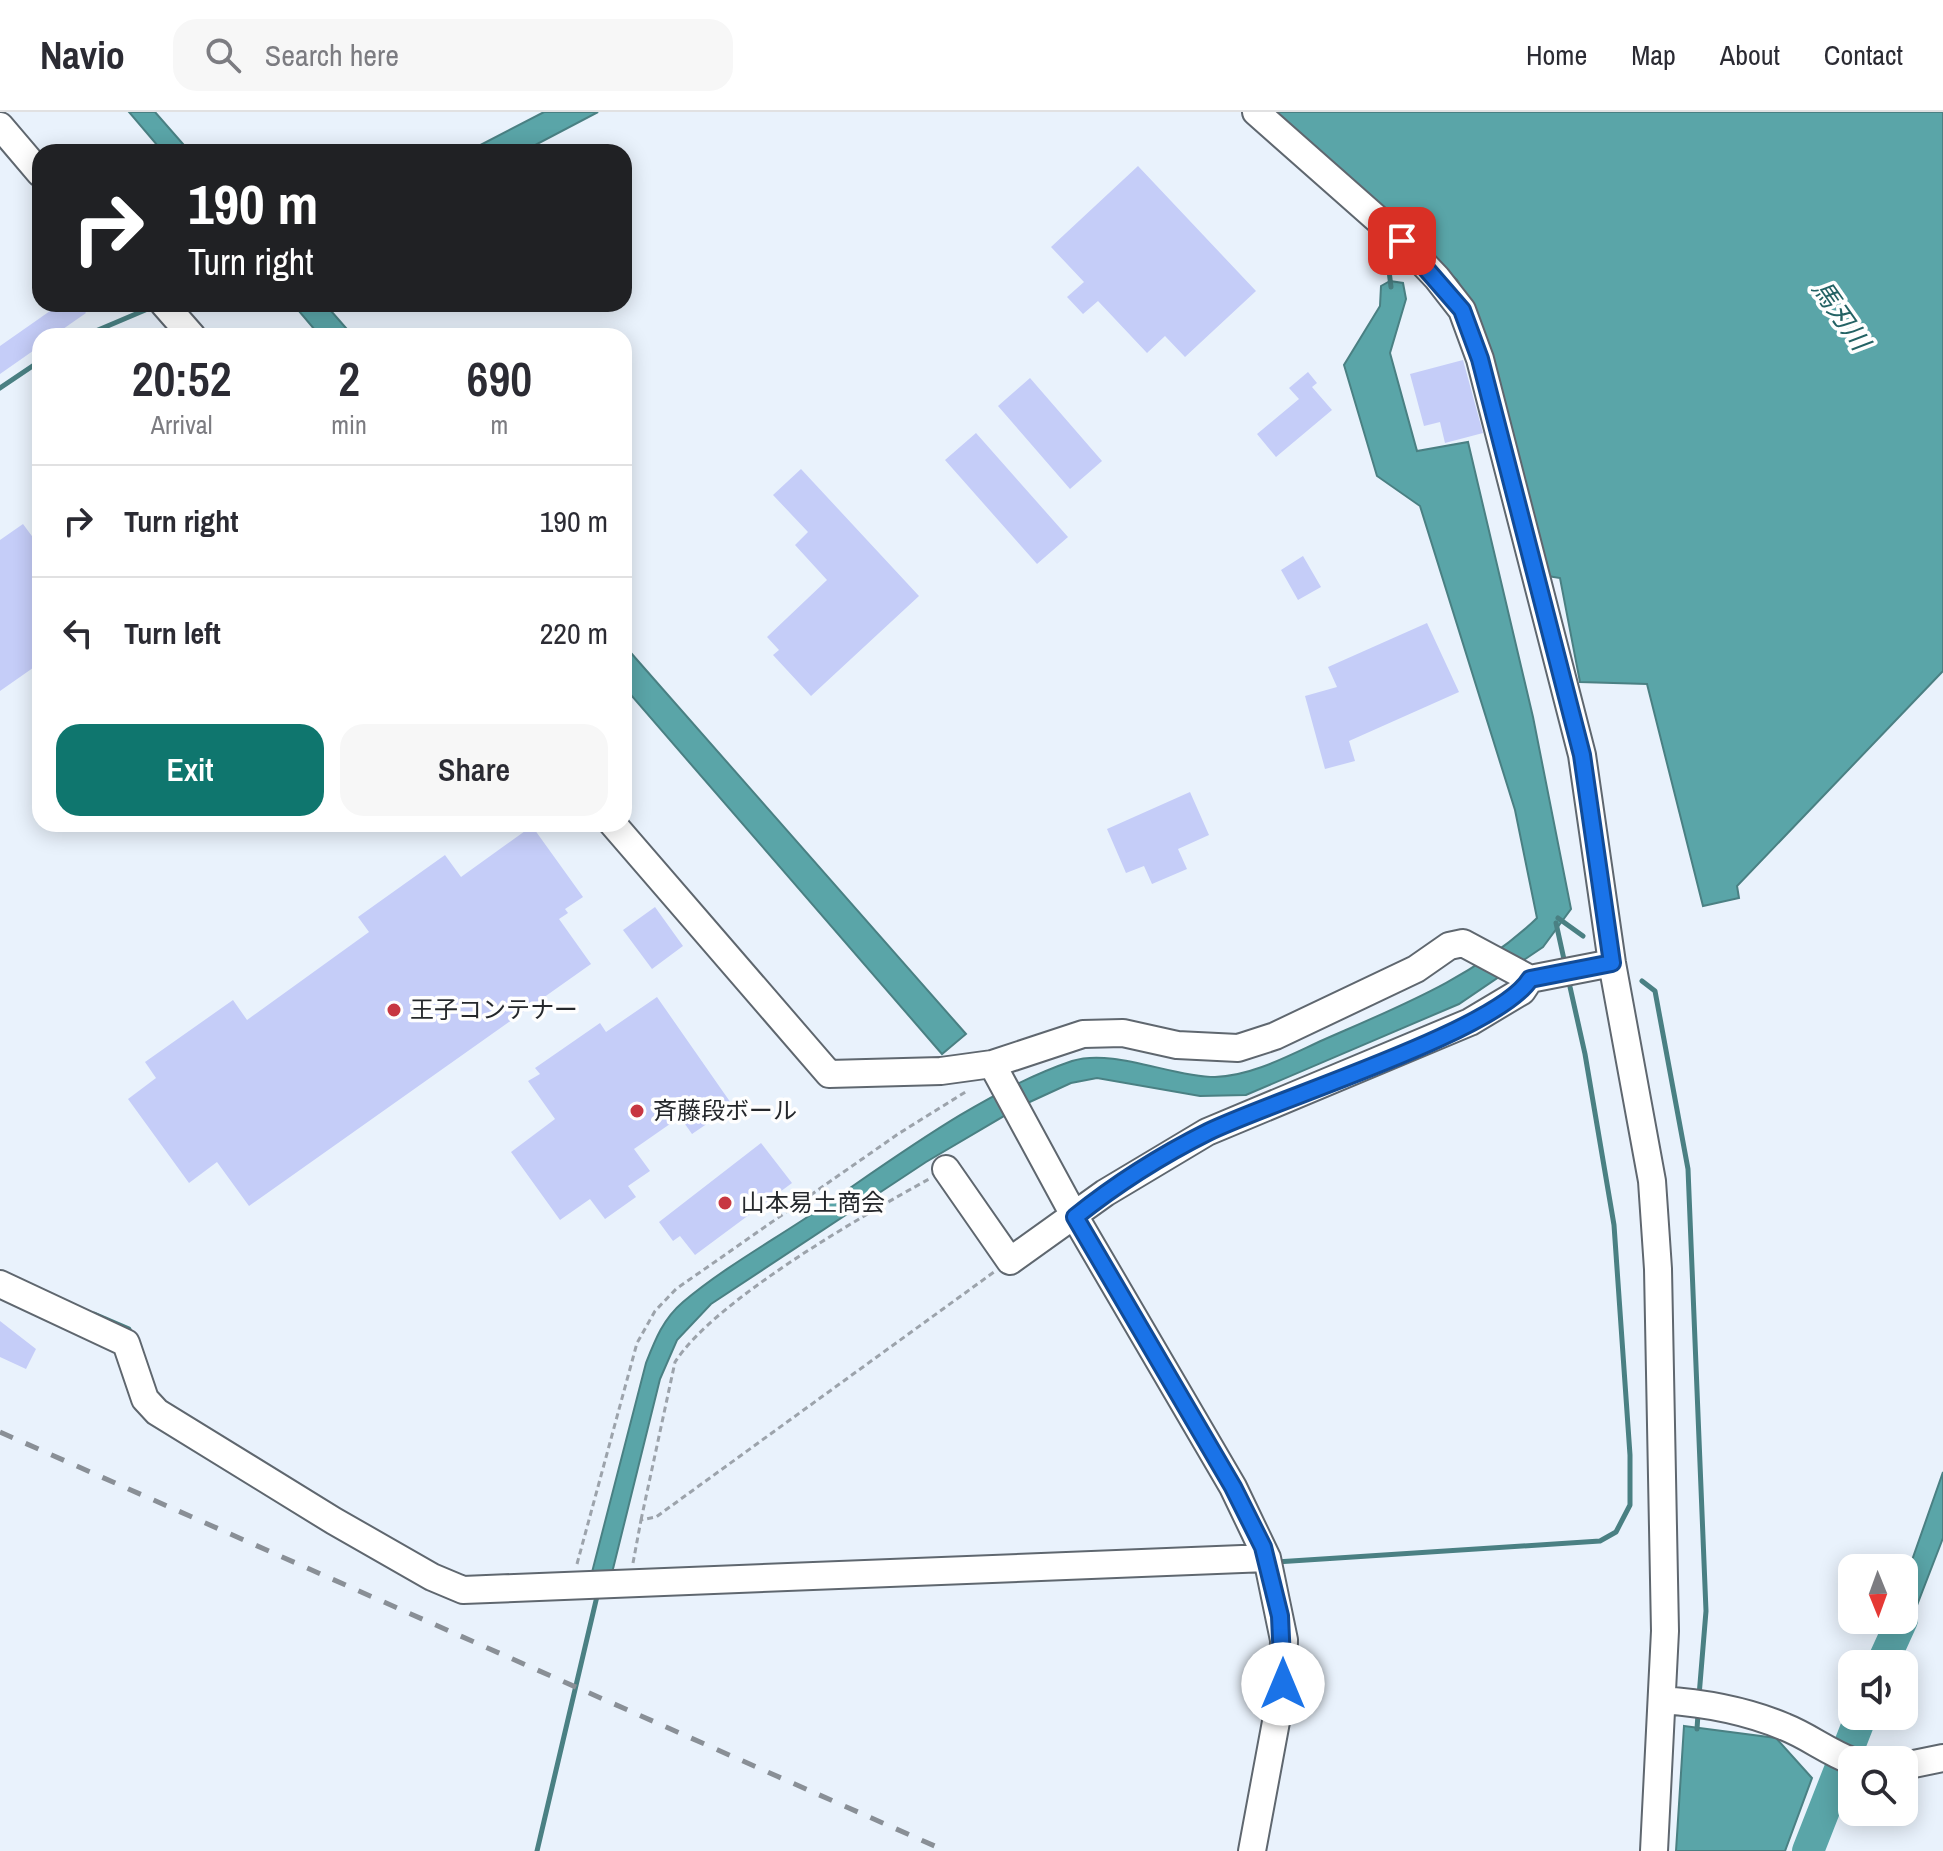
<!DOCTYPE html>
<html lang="en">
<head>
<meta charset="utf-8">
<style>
	body { margin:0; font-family:"Archivo Narrow","Noto Sans JP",sans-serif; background:#f7f7f7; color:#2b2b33; height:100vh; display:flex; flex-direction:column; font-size:30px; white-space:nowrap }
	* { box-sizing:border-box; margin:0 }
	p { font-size:26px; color:#7c7c81 }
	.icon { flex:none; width:44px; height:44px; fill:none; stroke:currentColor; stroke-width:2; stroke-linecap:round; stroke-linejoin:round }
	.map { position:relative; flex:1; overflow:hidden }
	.drawer { position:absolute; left:32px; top:216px; width:600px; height:504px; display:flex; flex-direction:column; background:#fff; border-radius:24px; box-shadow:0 4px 20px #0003 }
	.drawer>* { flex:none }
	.top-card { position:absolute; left:32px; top:32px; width:600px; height:168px; border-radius:24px; box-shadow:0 4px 20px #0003; background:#202124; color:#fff; overflow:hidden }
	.needle { width:52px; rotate:179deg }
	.controls { position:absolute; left:1838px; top:1442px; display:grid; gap:16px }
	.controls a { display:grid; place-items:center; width:80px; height:80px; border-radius:16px; background:#fff; box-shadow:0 4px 20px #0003; font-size:40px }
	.pin { position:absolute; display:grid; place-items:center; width:68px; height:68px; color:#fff; margin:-34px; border-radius:16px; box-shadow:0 4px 12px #0006 }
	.me { position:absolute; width:88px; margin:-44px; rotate:0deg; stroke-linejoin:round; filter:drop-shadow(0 0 6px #0008) }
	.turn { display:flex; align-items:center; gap:28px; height:168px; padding:0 24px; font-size:36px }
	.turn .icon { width:104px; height:104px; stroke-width:2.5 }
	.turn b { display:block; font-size:56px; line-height:68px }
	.eta { display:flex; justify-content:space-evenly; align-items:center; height:136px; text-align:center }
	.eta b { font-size:48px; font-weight:600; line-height:56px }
	.primary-button { display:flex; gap:16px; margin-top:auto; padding:16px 24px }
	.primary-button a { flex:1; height:92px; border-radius:24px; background:#0f766e; color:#fff; font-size:32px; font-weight:600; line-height:92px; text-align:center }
	.primary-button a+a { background:#f7f7f7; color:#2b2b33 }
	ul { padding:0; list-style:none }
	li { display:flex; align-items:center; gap:24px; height:112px; padding:0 24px; border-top:2px solid #e1e1e2 }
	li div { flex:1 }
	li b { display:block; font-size:30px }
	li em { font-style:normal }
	header { display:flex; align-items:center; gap:48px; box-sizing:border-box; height:112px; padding:0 40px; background:#fff; border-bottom:2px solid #e1e1e2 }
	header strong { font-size:38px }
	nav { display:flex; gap:44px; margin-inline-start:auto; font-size:28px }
	.search { width:560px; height:72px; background:#f7f7f7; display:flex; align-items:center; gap:20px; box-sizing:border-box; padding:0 28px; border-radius:24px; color:#7c7c81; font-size:30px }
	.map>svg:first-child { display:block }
</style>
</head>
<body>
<header>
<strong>Navio</strong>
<div class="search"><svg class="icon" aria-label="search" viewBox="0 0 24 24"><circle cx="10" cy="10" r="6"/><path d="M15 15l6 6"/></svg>Search here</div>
<nav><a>Home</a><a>Map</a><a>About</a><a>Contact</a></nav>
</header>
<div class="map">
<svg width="1943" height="1739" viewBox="0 0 1943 1739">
	<rect width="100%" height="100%" fill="#e9f2fc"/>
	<path fill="#5aa5a8" stroke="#4a8083" stroke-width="2" d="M 129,0 L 155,0 L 190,40 L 163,40 Z
		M 544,0 L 598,0 L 522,40 L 467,40 Z
		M 1274,0 L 1943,0 L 1943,559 L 1737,774 L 1739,786 L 1703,794 L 1647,572 L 1580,570 L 1560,466 L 1548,464 L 1474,198 L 1457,168 Z
		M 1390,169 L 1403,171 L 1406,187 L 1390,241 L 1417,339 L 1468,330 L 1533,605 L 1571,797 L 1543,835 L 1459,892 L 1246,983 L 1200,984 L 1097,966 L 1071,971 L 1021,994 L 926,1050 L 711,1192 L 677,1228 L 660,1267 L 610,1469 L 590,1468 L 646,1251 C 655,1228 663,1207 683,1190 C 722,1157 770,1130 812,1102 C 892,1048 981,980 1072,949 C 1113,936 1172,965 1215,965 C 1252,964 1290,943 1323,928 C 1398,895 1477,864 1537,806 L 1515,698 L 1420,394 L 1377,364 L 1344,253 L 1380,194 L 1381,174 Z
		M 293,192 L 325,192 L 353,224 L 320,224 Z
		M 624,533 L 966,922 L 942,942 L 624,575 Z
		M 1943,1360 L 1943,1426 L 1902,1532 L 1885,1525 L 1891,1508 L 1904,1508 L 1904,1471 Z
		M 1684,1614 L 1776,1626 L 1812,1666 L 1785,1739 L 1676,1739 Z"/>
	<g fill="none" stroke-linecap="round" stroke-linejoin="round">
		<path stroke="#4a8083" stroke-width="5" d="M 1385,126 L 1391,175
			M 84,224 L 157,193
			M 0,276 L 40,249
			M 1558,806 L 1583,824
			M 1556,811 L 1565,852
			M 1642,869 L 1655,879 L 1688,1057 L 1706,1499 L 1699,1584
			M 94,1202 L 129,1217 L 131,1225
			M 1276,1450 L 1600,1429 L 1616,1420 L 1630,1393 L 1630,1343 L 1614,1113 L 1585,942 L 1568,866
			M 1697,1617 L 1698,1602
			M 537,1739 L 598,1480"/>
		<path stroke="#5aa5a8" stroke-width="32" d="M 1882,1552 L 1902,1508
			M 1808,1739 L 1861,1604"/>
	</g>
	<path fill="#c5cdf8" d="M 1138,54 L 1256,179 L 1185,245 L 1165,224 L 1147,241 L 1098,189 L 1083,202 L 1067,185 L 1084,170 L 1051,135 Z
		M 60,192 L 79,192 L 86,201 L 53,224 L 40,224 L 40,234 L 0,262 L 0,234 Z
		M 1463,248 L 1483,321 L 1445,331 L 1440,310 L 1424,314 L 1410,262 Z
		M 1308,260 L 1317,271 L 1312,275 L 1332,298 L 1276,345 L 1257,322 L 1299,287 L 1289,276 Z
		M 1030,266 L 1102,349 L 1070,377 L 998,294 Z
		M 976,321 L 1068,425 L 1037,452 L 945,348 Z
		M 801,357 L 919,484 L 811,584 L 773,543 L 779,538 L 767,525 L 827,468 L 795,433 L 808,420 L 773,383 Z
		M 23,412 L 40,435 L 40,551 L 0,579 L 0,428 Z
		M 1303,444 L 1321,475 L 1298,488 L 1281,458 Z
		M 1427,511 L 1459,580 L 1349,629 L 1355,649 L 1325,657 L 1305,584 L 1337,575 L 1328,555 Z
		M 1190,680 L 1209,723 L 1178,737 L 1187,757 L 1152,772 L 1144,754 L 1126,761 L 1107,717 Z
		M 532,714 L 583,785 L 565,797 L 568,801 L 559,807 L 591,852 L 249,1094 L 217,1050 L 189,1071 L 128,987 L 156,966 L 145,950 L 233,888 L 247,908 L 369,820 L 358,805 L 445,743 L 461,765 Z
		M 655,795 L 683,834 L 652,857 L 623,818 Z
		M 657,885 L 733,994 L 692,1022 L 680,1005 L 634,1037 L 650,1059 L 628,1074 L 636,1085 L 605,1107 L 590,1087 L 560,1108 L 511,1040 L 555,1007 L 528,969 L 540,962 L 535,956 L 600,911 L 606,920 Z
		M 761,1031 L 792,1071 L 695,1143 L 680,1124 L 673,1129 L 659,1110 Z
		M 0,1209 L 36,1237 L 26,1257 L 0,1245 Z"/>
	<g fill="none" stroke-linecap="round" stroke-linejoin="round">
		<g stroke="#5f676f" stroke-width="30">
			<path id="minor" d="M 1256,0 L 1402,129 L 1437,166 L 1462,198 L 1480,247 L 1582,643 L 1612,851 L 1652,1069 L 1658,1157 L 1665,1519 L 1654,1739
				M 0,14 L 40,61
				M 164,192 L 192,224
				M 613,712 L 829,962 L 941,959 L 992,952 L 1083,922 L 1123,921 L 1177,933 L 1238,936 L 1275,924 L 1416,857 L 1449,834 L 1463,831 L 1530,867 L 1612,851
				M 992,952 L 1075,1105 L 1233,1375 L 1267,1446 L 1284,1528 L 1283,1572 L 1252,1739
				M 946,1057 L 1010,1149 L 1105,1081 L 1207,1020 L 1470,910 L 1522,879 L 1530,867
				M 0,1172 L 126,1231 L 145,1287 L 157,1300 L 334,1409 L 432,1465 L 463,1478 L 1267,1446
				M 1662,1588 C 1705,1591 1745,1598 1785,1615 C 1808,1624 1828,1640 1852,1649
				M 1904,1654 L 1943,1646"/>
		</g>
		<path stroke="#9ca3ab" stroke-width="3" stroke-dasharray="6 4" stroke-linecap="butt" d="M 641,1408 L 675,1250 C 715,1188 862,1104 929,1067
			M 633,1451 L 641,1408 L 656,1405 L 994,1160
			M 577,1452 L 637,1231 L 655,1199 L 676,1177 L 898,1022 L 967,979"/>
		<use href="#minor" stroke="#fff" stroke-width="26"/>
		<path stroke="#898f96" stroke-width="5" stroke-dasharray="14 14" stroke-linecap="butt" d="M 0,1320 L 946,1739"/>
	</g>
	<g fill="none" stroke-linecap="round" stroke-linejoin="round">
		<g stroke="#114b97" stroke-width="20">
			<path id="route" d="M 1283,1572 L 1280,1504 L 1263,1435 L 1233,1375 L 1075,1105 C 1115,1073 1162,1043 1208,1020 C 1273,988 1498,919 1530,867 L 1612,851 L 1582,643 L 1480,247 L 1462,198 L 1402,129"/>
		</g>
		<use href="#route" stroke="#1a73e8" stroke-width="14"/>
	</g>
	<g fill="#c73742" stroke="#fefefe" stroke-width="3">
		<circle cx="394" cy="898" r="8"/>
		<circle cx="637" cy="999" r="8"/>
		<circle cx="725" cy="1091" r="8"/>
	</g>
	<g text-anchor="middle" stroke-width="7" stroke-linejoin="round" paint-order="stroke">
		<g font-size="24" fill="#25282c" stroke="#fefefe" text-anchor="start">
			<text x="410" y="906">王子コンテナー</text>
			<text x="653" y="1007">斉藤段ボール</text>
			<text x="741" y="1099">山本易土商会</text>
		</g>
		<g font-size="26" font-style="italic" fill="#236264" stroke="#fefefe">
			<text transform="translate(1841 203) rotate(55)" y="9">馬刃川</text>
		</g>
	</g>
</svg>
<div class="controls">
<a><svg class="needle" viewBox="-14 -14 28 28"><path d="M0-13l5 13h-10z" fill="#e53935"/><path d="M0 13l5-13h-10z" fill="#7c7c81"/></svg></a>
<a><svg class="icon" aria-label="sound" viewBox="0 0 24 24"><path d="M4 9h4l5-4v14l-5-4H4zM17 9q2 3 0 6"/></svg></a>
<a><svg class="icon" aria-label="search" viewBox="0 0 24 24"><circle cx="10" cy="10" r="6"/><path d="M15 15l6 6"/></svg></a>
</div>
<div class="pin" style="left:1402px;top:129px;background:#d93025"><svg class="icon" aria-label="arrive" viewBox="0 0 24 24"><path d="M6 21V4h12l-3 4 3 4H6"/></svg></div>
<svg class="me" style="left:1283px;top:1572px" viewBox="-20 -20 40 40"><circle r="19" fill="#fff"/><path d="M0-13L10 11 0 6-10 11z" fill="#1a73e8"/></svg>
<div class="top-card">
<div class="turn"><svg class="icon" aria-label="right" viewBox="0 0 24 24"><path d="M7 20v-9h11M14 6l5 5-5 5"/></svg><div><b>190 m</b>Turn right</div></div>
</div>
<section class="drawer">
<div class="eta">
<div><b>20:52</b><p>Arrival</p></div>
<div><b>2</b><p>min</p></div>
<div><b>690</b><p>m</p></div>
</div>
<ul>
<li><svg class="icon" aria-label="right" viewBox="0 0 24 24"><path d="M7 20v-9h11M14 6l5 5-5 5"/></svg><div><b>Turn right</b></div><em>190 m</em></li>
<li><svg class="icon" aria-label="left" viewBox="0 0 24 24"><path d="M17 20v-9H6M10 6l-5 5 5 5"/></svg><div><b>Turn left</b></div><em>220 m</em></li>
</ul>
<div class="primary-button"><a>Exit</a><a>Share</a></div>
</section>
</div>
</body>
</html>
